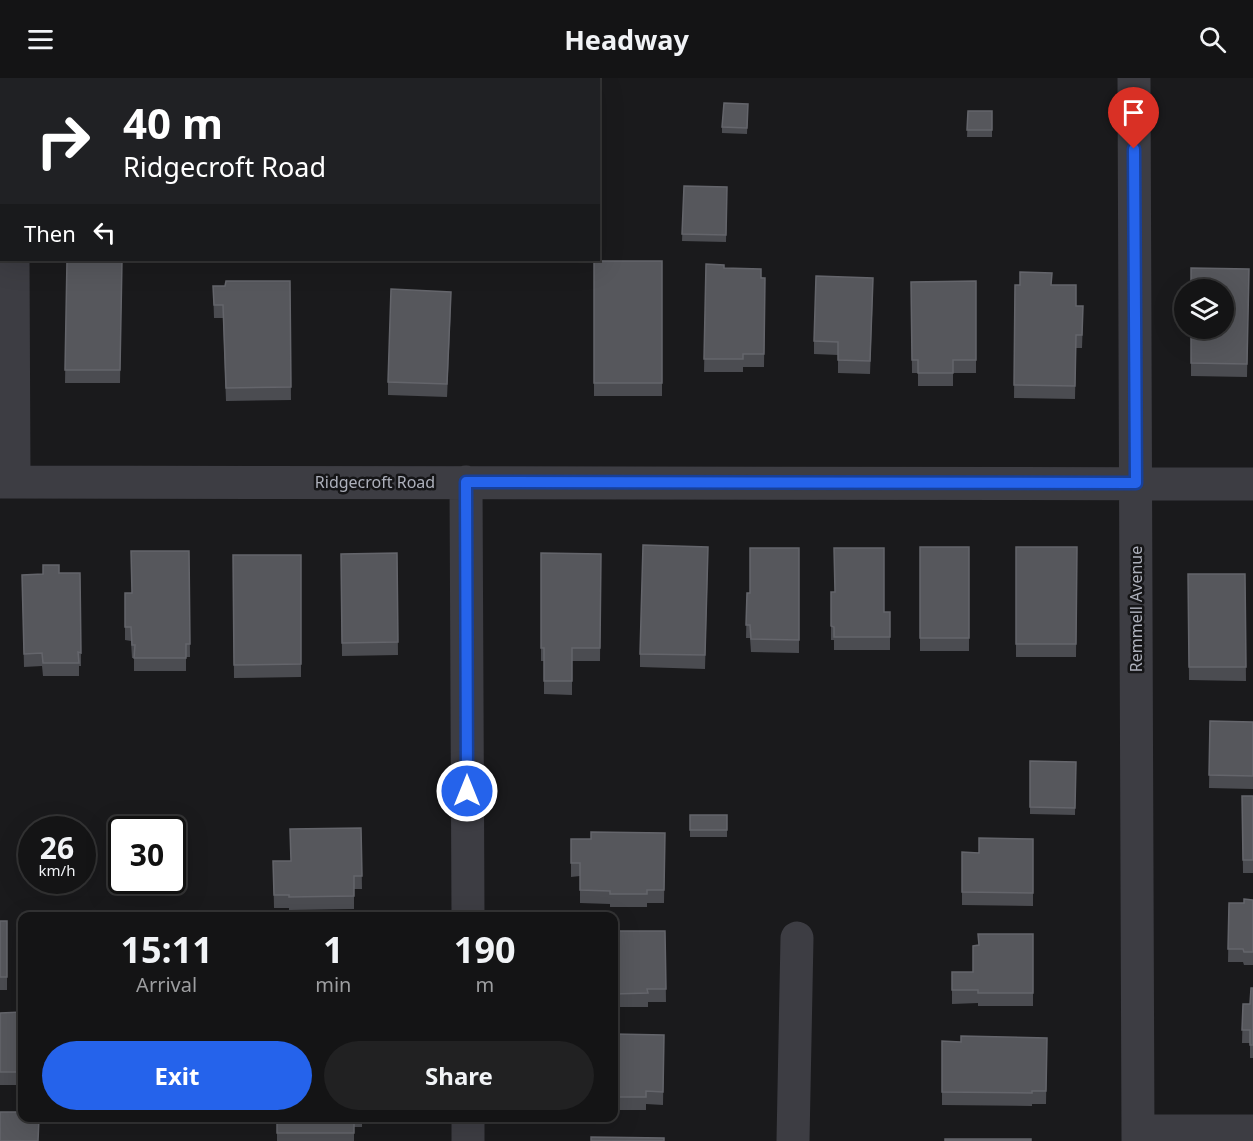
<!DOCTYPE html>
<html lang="en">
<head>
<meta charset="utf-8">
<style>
	body { margin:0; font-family:"Noto Sans",sans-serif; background:#212122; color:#f1f3f6; height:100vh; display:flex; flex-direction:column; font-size:22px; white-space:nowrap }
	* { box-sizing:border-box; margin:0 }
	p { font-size:20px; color:#9d9ea0 }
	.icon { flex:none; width:33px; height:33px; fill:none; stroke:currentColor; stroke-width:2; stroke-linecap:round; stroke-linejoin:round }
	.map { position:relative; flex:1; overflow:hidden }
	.sheet { position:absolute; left:18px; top:834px; width:600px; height:210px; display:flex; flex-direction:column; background:#141415; border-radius:12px; box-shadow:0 6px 24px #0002,0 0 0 2px #333334 }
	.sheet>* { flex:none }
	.top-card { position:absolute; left:0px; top:0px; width:600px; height:183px; box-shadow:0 6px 24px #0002,0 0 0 2px #333334; background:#202124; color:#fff; overflow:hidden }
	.tools { position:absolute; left:1174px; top:201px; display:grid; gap:12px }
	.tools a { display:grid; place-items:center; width:60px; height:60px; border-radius:50%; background:#141415; box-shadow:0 6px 24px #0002,0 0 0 2px #333334; font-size:30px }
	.speed { position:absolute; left:18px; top:738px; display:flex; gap:12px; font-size:30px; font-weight:700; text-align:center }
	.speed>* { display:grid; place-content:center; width:78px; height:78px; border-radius:50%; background:#141415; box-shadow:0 6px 24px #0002,0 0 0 2px #333334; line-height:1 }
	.speed small { font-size:15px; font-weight:400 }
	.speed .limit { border:3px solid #111; border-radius:9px; background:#fff; color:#111 }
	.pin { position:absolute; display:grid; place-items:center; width:51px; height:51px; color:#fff; margin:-62px -26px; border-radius:50% 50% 50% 0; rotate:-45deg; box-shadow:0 0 6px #0007 }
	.pin .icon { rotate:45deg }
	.me { position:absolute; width:66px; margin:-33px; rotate:0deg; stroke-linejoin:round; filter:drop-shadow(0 0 4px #0008) }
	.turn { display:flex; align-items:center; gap:21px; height:126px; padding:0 24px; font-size:27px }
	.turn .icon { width:78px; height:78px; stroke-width:2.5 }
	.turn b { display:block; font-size:42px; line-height:51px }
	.then { display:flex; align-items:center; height:57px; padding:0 24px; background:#0003; gap:12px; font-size:22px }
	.eta { display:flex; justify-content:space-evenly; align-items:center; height:102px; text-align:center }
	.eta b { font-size:36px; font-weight:700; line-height:42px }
	.button { display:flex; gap:12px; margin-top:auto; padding:12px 24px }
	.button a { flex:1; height:69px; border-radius:36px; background:#2563eb; color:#fff; font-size:24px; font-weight:700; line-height:69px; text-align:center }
	.button a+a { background:#212122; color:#f1f3f6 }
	header { display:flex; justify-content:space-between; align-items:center; height:78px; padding:0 24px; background:#141415; font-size:27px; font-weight:700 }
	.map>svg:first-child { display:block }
</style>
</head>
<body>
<header><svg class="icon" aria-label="menu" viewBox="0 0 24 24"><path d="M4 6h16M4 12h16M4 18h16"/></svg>Headway<svg class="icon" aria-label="search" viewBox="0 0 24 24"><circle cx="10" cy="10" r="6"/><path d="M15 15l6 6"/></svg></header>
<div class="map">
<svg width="1253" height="1063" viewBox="0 0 1253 1063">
	<rect width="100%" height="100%" fill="#1a1a1c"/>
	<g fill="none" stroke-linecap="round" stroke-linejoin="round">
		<path stroke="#3d3d43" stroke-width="33" d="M 12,0 L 12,2
			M 1134,0 L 1138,1063
			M 13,182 L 14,404
			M 0,404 L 1253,406
			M 466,404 L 468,838
			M 468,1040 L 468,1063
			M 1138,1053 L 1253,1053
			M 793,1063 L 797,860"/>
	</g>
	<path fill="#4b4c51" d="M 748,26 L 747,56 L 722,55 L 722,49 Z
		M 968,33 L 992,33 L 992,59 L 967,59 Z
		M 684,108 L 727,109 L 726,164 L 682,163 Z
		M 67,182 L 122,182 L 120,305 L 65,305 Z
		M 594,183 L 662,183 L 662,318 L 594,318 Z
		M 706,186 L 724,190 L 765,200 L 764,289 L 743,289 L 743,294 L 704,294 Z
		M 1249,191 L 1247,299 L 1191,298 L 1191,250 Z
		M 290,203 L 291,322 L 226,323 L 223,240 L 214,240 L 213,208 L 225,208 Z
		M 976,203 L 976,295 L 953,295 L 953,308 L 918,308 L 918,295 L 912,295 L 911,204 Z
		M 1015,207 L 1051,207 L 1076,228 L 1083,241 L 1082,270 L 1076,270 L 1075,321 L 1014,320 Z
		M 873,213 L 870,296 L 838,295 L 838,277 L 814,276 L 814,263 Z
		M 451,227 L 447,319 L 388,317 L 388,304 Z
		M 920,469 L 969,469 L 969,573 L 920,573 Z
		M 1016,469 L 1077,469 L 1076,579 L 1016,579 Z
		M 799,470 L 799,575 L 751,574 L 750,560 L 746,560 L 747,515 L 750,515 Z
		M 189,473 L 190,579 L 186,579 L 186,593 L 134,593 L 134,580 L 132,580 L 131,563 L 125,562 L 125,515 L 132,515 Z
		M 397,475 L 398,577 L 342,578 L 341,476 Z
		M 541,475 L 601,476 L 600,583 L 572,583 L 572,617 L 544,616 L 544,583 L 541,583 Z
		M 233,477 L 301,477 L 301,599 L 234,600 Z
		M 708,482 L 705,591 L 640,589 L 640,576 Z
		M 80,495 L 81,588 L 79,588 L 79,598 L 43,598 L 42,588 L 24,589 L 22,497 Z
		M 1188,496 L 1245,496 L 1246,603 L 1189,602 Z
		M 884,534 L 890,534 L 890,572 L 834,572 L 834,562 L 831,562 L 831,548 Z
		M 1210,643 L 1253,644 L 1253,711 L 1209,710 Z
		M 1030,683 L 1076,684 L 1075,737 L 1030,736 Z
		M 1242,718 L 1253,718 L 1253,795 L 1243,795 Z
		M 690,737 L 727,737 L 727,759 L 690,759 Z
		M 361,750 L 362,811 L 354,811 L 354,831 L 289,832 L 289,830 L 274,830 L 273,783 L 291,783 Z
		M 665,755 L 664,825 L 647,825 L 647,829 L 610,829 L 610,826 L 580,825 L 580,798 L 571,799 L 571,761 L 591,761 Z
		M 1033,761 L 1033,828 L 962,827 L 962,774 L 979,775 Z
		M 1253,822 L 1253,887 L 1244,887 L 1243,884 L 1228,884 L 1229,825 L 1244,825 Z
		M 0,843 L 7,843 L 7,912 L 0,912 Z
		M 614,853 L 665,853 L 666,924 L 648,924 L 648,929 L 614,929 Z
		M 1033,856 L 1033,928 L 978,928 L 978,925 L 952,926 L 952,894 L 973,894 L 978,867 Z
		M 1253,910 L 1253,980 L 1250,980 L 1250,965 L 1242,965 L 1243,926 L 1250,926 Z
		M 22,934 L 22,1007 L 0,1007 L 0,935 Z
		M 614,956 L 664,957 L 663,1027 L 646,1026 L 646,1032 L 617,1032 L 616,1027 L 614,1027 Z
		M 1047,960 L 1046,1026 L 1032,1026 L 1032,1028 L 942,1027 L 942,963 L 961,964 Z
		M 277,1040 L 362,1040 L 362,1049 L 354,1049 L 354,1063 L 277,1063 Z"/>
	<path fill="#333437" d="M 451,214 L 451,227 L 447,319 L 447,306 Z"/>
	<path fill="#56575c" stroke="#64656b" stroke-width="1.5" d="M 218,0 L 258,0 L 258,2 L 218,2 Z
		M 724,25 L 748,26 L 747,50 L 722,49 Z
		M 968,33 L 992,33 L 992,52 L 967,52 Z
		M 684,108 L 727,109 L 726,157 L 682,156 Z
		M 67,182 L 122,182 L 120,292 L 65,292 Z
		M 594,183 L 662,183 L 662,305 L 594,305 Z
		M 706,186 L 724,187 L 724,190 L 761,191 L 761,200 L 765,200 L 764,276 L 743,276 L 743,281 L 704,281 Z
		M 1191,190 L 1249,191 L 1247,286 L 1191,285 L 1191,250 L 1224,250 L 1224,212 L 1191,212 Z
		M 1020,194 L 1052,195 L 1051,207 L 1076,207 L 1076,228 L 1083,228 L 1082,257 L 1076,257 L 1075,308 L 1014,307 L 1015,207 L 1020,207 Z
		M 816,198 L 873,200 L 870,283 L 838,282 L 838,264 L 814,263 Z
		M 226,203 L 290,203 L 291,309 L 226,310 L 223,227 L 214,227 L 213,208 L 225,208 Z
		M 976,203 L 976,282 L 953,282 L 953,295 L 918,295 L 918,282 L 912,282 L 911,204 Z
		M 391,211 L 451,214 L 447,306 L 388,304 Z
		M 643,467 L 708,469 L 705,577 L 640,576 Z
		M 920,469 L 969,469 L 969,560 L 920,560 Z
		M 1016,469 L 1077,469 L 1076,566 L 1016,566 Z
		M 750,470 L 799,470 L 799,562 L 751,561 L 750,547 L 746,547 L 747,515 L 750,515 Z
		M 834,470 L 884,470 L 884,534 L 890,534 L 890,559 L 834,559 L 834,549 L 831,548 L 831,514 L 835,514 Z
		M 131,473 L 189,473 L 190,566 L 186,566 L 186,580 L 134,580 L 135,567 L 132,567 L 131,549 L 125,549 L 125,515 L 132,515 Z
		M 397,475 L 398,564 L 342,565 L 341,476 Z
		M 541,475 L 601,476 L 600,570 L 572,570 L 572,603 L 544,603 L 544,570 L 541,570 Z
		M 233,477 L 301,477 L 301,586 L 234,587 Z
		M 43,487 L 59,487 L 59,495 L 80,495 L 81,575 L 78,574 L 79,585 L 43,585 L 42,575 L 24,576 L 22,497 L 43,496 Z
		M 1188,496 L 1245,496 L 1246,589 L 1189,589 Z
		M 1210,643 L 1253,644 L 1253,698 L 1209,697 Z
		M 1030,683 L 1076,684 L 1075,730 L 1030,729 Z
		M 1242,718 L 1253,718 L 1253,782 L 1243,782 Z
		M 690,737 L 727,737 L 727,752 L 690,752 Z
		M 361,750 L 362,798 L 354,798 L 354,818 L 289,819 L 289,817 L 274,817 L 273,783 L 291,783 L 290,751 Z
		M 591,754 L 665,755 L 664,812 L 647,812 L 647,816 L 610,816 L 610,813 L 580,812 L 580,785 L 571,785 L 571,761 L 591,761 Z
		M 979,760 L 1033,761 L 1033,815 L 962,814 L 962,774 L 979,775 Z
		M 1244,821 L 1253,822 L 1253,874 L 1244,874 L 1243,871 L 1228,871 L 1229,825 L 1244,825 Z
		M 0,843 L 7,843 L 7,899 L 0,899 Z
		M 614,853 L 665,853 L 666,911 L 647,911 L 648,915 L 614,916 Z
		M 978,856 L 1033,856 L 1033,915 L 978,915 L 978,912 L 952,912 L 952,894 L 973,894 L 973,868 L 979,867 Z
		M 1251,910 L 1253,910 L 1253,967 L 1250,967 L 1250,952 L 1242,952 L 1243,926 L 1250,926 Z
		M 22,934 L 22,994 L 0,994 L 0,935 Z
		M 614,956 L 664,957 L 663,1014 L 646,1013 L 646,1019 L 617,1019 L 616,1014 L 614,1014 Z
		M 961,958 L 1047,960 L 1046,1013 L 1032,1013 L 1032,1015 L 942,1014 L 942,963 L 961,964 Z
		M 0,1034 L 22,1034 L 22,1040 L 39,1040 L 38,1063 L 0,1063 Z
		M 277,1040 L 354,1040 L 354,1055 L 277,1055 Z
		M 591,1059 L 664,1060 L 664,1063 L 591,1063 Z
		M 945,1061 L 1031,1061 L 1031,1063 L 945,1063 Z"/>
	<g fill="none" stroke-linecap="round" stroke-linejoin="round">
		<g stroke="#184099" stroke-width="15">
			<path id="route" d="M 467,713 L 466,404 L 1136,405 L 1134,71"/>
		</g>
		<use href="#route" stroke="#2563eb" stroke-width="10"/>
	</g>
	<g text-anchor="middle" stroke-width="5" stroke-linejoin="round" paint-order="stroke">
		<g font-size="16" fill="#adb0bb" stroke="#151517">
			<text x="375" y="410">Ridgecroft Road</text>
			<text transform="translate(1136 531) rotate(-90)" y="6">Remmell Avenue</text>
		</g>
	</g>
</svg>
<div class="tools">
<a><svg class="icon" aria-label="layers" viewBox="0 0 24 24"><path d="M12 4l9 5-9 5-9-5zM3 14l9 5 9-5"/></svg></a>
</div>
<div class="speed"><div>26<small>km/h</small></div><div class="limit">30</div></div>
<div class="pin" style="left:1134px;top:71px;background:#d93025"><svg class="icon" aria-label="arrive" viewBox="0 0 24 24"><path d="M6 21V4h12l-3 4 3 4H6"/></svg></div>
<svg class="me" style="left:467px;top:713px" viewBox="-20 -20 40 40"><circle r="17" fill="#2563eb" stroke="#fff" stroke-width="3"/><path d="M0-11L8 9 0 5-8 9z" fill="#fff"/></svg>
<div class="top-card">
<div class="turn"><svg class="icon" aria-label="right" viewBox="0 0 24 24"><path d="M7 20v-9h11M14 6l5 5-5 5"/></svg><div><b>40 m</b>Ridgecroft Road</div></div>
<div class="then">Then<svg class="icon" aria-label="left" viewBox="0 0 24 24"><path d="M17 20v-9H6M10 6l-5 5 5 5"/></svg></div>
</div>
<section class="sheet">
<div class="eta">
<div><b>15:11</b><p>Arrival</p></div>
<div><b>1</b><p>min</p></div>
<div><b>190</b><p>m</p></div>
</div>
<div class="button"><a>Exit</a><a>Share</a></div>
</section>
</div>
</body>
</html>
